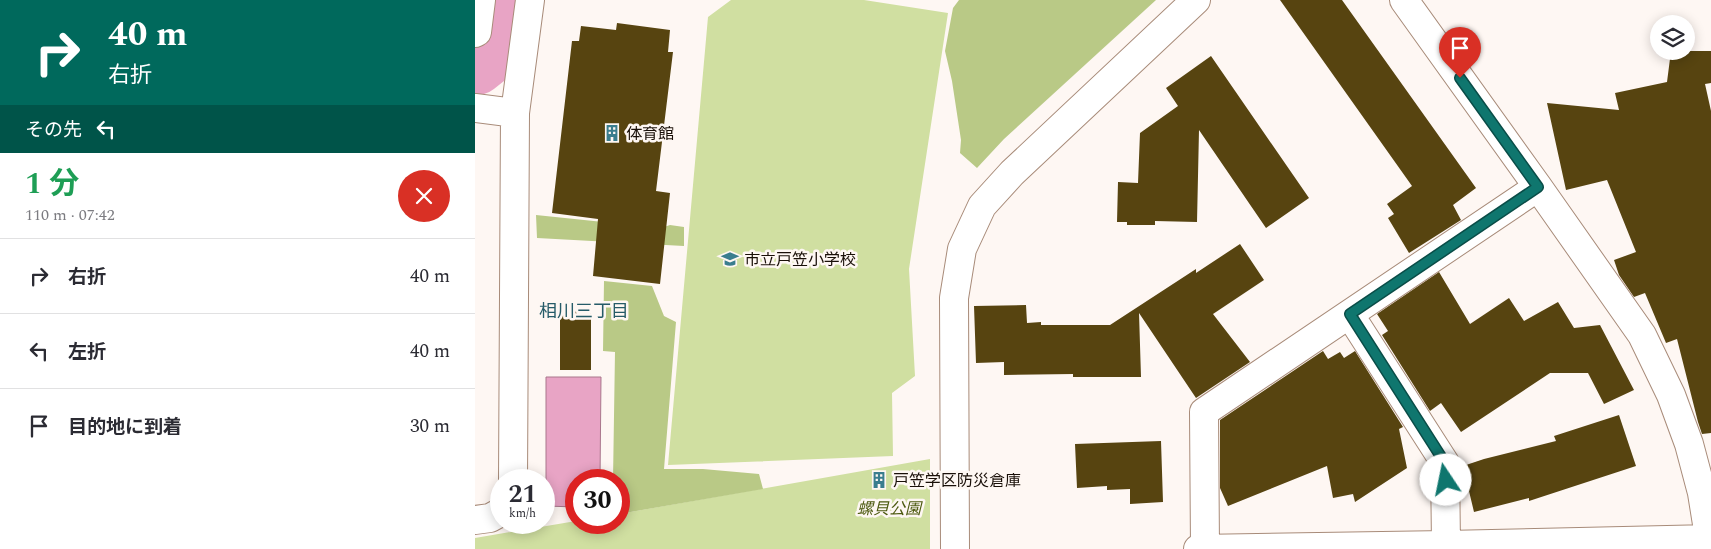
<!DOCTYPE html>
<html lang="ja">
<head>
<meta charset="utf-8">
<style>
	body { margin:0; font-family:Spectral,"Noto Sans JP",serif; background:#f7f7f7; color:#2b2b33; height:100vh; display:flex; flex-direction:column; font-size:19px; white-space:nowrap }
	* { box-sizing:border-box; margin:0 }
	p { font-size:16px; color:#7c7c81 }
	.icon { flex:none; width:28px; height:28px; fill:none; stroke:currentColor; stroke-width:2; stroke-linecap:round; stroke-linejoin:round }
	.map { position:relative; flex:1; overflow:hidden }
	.details { display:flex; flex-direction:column; background:#fff; width:475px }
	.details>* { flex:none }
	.hud { background:#00695c; color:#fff; overflow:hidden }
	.buttons { position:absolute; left:1175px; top:15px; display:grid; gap:10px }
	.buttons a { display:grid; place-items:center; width:45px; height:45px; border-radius:50%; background:#fff; box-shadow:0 2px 12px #0003; font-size:25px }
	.speed { position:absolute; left:15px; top:469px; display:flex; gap:10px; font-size:25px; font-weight:700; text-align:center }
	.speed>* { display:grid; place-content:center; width:65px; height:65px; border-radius:50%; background:#fff; box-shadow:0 2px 12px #0003; line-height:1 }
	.speed small { font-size:12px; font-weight:400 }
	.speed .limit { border:8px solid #d22; background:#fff; color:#111 }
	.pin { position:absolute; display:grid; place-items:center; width:42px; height:42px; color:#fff; margin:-51px -21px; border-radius:50% 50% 50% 0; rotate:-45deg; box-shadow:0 0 5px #0007 }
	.pin .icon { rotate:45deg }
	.me { position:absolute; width:55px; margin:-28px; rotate:349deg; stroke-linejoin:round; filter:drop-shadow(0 0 4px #0008) }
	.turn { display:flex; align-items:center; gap:18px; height:105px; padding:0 25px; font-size:22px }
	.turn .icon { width:65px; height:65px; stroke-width:2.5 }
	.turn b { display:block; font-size:35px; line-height:42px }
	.then { display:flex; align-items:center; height:48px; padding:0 25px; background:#0003; gap:10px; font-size:19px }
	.round { display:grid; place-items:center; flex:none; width:52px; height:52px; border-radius:26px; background:#f7f7f7 }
	.head { display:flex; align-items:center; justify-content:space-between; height:85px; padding:0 25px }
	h1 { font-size:30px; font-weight:700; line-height:38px; color:#1e9e55 }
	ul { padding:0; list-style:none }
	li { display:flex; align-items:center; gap:15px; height:75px; padding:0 25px; border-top:1px solid #e1e1e2 }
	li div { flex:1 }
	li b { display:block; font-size:19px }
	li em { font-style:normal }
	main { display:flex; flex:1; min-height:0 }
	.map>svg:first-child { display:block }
</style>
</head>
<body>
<main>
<section class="details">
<div class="hud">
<div class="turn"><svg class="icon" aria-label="right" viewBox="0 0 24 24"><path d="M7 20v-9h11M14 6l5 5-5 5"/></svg><div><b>40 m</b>右折</div></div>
<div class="then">その先<svg class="icon" aria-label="left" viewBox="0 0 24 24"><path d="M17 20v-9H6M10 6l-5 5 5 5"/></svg></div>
</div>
<div class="head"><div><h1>1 分</h1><p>110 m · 07:42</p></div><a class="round" style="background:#d93025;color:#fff"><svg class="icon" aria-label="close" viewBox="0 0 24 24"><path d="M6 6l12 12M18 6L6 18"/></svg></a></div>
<ul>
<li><svg class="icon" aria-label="right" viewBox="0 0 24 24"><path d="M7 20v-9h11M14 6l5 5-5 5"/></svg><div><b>右折</b></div><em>40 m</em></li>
<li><svg class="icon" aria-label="left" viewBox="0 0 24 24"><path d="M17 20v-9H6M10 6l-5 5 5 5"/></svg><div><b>左折</b></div><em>40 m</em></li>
<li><svg class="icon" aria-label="arrive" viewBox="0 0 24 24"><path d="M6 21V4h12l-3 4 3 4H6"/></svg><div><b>目的地に到着</b></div><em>30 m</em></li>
</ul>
</section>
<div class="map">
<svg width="1236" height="549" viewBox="0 0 1236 549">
	<rect width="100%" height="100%" fill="#fef7f3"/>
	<path fill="#d0dfa1" d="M 256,0 L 389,0 L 473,13 L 434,269 L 440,376 L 417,393 L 418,456 L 193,465 L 233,17 Z
		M 455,459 L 455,549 L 0,549 L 0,538 L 101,521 L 144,522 L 144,514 Z"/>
	<path fill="#b9c986" d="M 484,0 L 681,0 L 529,139 L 502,168 L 485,153 L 486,140 L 477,81 L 470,51 L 478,8 Z
		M 61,215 L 186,228 L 195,225 L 209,227 L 209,246 L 62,238 Z
		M 129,281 L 177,286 L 189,316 L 201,322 L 189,469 L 228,469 L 284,474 L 288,489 L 144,514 L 144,480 L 138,480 L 140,352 L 128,351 Z"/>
	<path fill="#e8a4c5" stroke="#aa778c" d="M 71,377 L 126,377 L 125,480 L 101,480 L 101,507 L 71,506 Z"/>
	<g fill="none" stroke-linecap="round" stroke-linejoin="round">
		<path stroke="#e8a4c5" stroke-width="61" d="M 0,65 L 24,46 L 30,0"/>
	</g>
	<path fill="#574410" d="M 805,0 L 867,0 L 1001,188 L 978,205 L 986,220 L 934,253 L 913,218 L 919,214 L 912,204 L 937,186 Z
		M 142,23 L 195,30 L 193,52 L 198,52 L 181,191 L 195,193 L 185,284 L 118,276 L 123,219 L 77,213 L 97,41 L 104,41 L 106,26 L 141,30 Z
		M 1196,51 L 1236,51 L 1236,83 L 1230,84 L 1236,111 L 1236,433 L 1227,434 L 1223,422 L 1202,339 L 1191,343 L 1170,293 L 1159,297 L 1144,275 L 1139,260 L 1161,252 L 1132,180 L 1091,190 L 1072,103 L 1144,110 L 1140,93 L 1192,82 Z
		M 736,56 L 834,198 L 791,228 L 724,130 L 722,222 L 680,221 L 680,225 L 652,225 L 652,222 L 642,222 L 643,182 L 663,183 L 665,133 L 703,106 L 691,88 Z
		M 765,244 L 789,280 L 738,314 L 775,362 L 721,398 L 664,313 L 666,377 L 598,377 L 598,374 L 529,375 L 529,362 L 501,363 L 499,306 L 551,305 L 552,323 L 566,322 L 566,325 L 635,325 L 721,269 L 721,273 Z
		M 964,272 L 995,324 L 1034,298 L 1049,321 L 1083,302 L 1099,328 L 1125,325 L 1159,390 L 1129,404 L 1113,373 L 1075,373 L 986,432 L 966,403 L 955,411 L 907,335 L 913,331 L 902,314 Z
		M 85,311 L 116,312 L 116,370 L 85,370 Z
		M 848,351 L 853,359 L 865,352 L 869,358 L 880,351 L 928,427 L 924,429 L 932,468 L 880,502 L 878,494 L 858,498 L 852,466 L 753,506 L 745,488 L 745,420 Z
		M 1144,415 L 1161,466 L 1054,501 L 1054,498 L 999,512 L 988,466 L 1009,459 L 1081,441 L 1079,436 Z
		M 686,441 L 688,502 L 655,504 L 655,489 L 632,490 L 632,486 L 602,488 L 600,444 Z"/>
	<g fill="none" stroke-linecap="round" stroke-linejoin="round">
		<g stroke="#a88b79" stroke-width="30">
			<path id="minor" d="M 929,0 L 1063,187 L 1167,335 L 1196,395 L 1214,444 L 1227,493 L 1236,549
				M 0,33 L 2,32 L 6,0
				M 0,108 L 40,113 L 38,480
				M 40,113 L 55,0
				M 875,315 L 970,463 L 971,545
				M 0,520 L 15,518 L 26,512
				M 480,549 L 479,298 L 487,249 L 507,206 L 537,173 L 721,0
				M 723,549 L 971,545 L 1236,539
				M 730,549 L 729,412 L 1063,187"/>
		</g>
		<use href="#minor" stroke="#fff" stroke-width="28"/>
	</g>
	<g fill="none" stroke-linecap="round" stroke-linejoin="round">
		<g stroke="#0a4d48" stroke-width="12">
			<path id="route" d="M 971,480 L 970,463 L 875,314 L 1063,187 L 985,78"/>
		</g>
		<use href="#route" stroke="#0f766e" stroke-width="9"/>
	</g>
	<defs>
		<g id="building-bare" transform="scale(1.35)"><path d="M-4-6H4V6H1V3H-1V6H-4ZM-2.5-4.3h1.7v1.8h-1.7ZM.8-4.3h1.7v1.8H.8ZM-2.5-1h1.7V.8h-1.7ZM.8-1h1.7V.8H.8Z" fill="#3a7d8e" stroke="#fef7f3" stroke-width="2.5" paint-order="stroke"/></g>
		<g id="school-bare" transform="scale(1.35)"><path d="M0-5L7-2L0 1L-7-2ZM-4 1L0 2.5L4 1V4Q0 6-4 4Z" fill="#3a7d8e" stroke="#fef7f3" stroke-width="2.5" paint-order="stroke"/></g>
	</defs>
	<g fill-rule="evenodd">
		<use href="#building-bare" x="137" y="133"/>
		<use href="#school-bare" x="255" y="259"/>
		<use href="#building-bare" x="404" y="480"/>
	</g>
	<g text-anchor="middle" stroke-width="5" stroke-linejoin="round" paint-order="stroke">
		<g font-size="16" fill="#190f08" stroke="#fef7f3" text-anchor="start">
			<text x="151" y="139">体育館</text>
			<text x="269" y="265">市立戸笠小学校</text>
			<text x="418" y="486">戸笠学区防災倉庫</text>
		</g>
		<g font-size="16" font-style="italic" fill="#4d5a10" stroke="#fef7f3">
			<text x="414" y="514">螺貝公園</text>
		</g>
		<g font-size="18" fill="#265b68" stroke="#fef7f3">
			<text x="109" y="317">相川三丁目</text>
		</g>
	</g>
</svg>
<div class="buttons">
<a><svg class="icon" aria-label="layers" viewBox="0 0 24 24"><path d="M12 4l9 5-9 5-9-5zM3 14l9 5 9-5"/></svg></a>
</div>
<div class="speed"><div>21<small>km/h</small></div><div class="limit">30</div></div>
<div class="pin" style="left:985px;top:78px;background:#d93025"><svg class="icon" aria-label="arrive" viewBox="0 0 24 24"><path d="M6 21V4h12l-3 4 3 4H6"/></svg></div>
<svg class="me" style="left:971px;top:480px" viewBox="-20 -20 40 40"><circle r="19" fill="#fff"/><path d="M0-13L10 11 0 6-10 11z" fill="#0f766e"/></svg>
</div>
</main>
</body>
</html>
